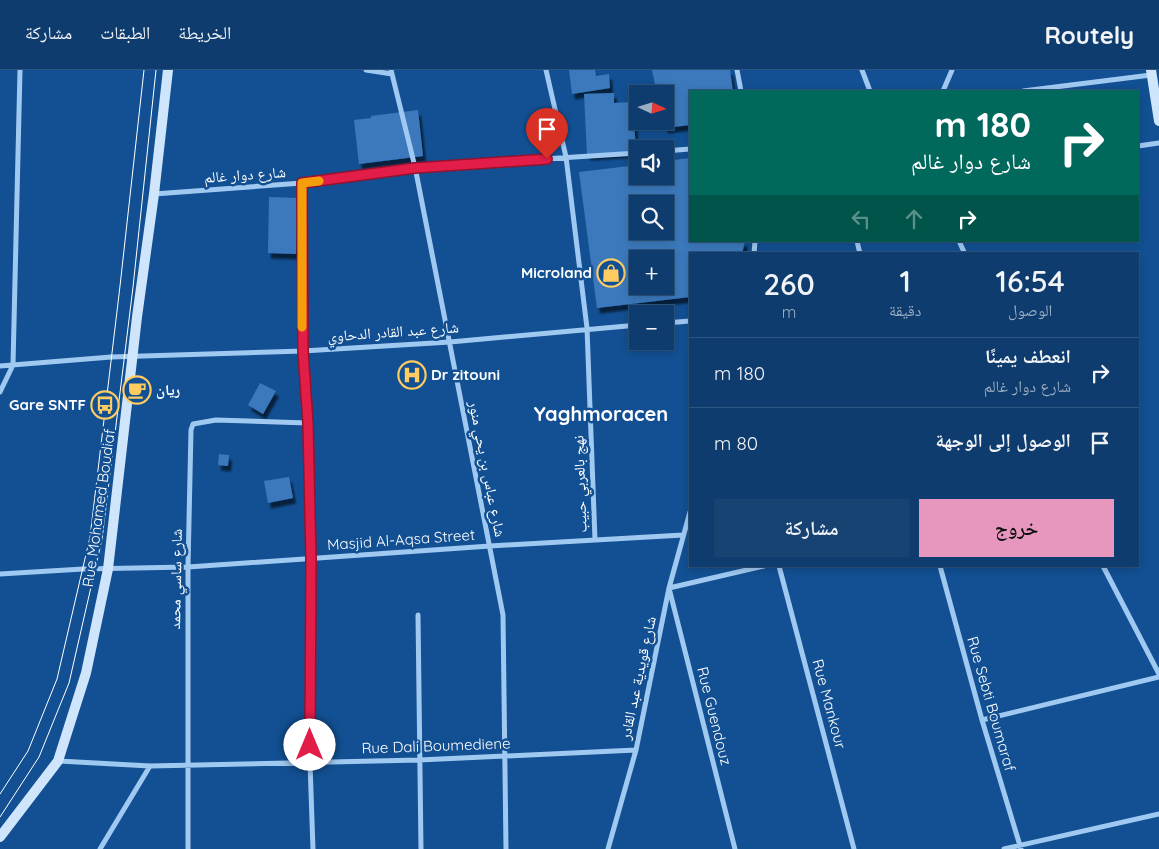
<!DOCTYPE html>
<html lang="ar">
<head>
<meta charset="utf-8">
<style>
	body { margin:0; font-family:Quicksand,"Noto Naskh Arabic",sans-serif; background:#174373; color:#f1f3f6; direction:rtl; height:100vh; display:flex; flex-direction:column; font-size:19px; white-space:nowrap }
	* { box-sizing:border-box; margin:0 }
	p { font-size:16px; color:#9badc2 }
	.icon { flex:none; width:28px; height:28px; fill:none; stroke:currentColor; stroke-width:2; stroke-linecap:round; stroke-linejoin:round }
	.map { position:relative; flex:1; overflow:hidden; direction:ltr }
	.side { position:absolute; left:689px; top:182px; width:450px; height:315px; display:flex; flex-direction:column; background:#0e3c6e; border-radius:0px; box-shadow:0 2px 8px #0003,0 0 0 1px #2e5681; direction:rtl }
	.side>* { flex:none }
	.banner { position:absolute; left:689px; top:20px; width:450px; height:152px; border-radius:0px; box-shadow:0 2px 8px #0003,0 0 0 1px #2e5681; direction:rtl; background:#00695c; color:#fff; overflow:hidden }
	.needle { width:32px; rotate:94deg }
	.buttons { position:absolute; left:629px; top:15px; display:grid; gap:10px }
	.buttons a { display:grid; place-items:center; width:45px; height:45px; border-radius:0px; background:#0e3c6e; box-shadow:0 2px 8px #0003,0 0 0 1px #2e5681; font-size:25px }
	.pin { position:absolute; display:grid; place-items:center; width:42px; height:42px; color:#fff; margin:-51px -21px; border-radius:50% 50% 50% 0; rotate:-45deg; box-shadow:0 0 5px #0007 }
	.pin .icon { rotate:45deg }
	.me { position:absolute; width:55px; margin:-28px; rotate:0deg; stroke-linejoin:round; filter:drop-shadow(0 0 4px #0008) }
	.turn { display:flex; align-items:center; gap:18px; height:105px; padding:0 25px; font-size:22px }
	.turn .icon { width:65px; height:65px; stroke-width:2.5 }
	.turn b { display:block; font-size:35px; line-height:42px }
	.lanes { display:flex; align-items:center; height:48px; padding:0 25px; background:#0003; justify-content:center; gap:25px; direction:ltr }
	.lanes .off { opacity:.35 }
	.eta { display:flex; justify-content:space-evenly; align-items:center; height:85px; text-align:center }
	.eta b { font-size:30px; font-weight:600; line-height:35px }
	.action { display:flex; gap:10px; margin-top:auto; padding:10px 25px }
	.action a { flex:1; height:58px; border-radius:0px; background:#e797bd; color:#111; font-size:20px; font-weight:600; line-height:58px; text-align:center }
	.action a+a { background:#174373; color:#f1f3f6 }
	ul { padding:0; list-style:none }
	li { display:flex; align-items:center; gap:15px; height:70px; padding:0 25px; border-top:1px solid #2e5681 }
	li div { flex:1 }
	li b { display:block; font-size:19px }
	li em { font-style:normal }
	header { display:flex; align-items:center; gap:30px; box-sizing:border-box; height:70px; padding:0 25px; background:#0e3c6e; border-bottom:1px solid #2e5681 }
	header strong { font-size:24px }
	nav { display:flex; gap:28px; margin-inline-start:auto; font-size:18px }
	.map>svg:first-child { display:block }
</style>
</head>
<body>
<header>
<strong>Routely</strong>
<nav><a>الخريطة</a><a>الطبقات</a><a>مشاركة</a></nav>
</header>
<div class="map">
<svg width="1159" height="779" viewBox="0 0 1159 779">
	<defs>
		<filter id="shadow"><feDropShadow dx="3" dy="5.5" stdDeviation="1" flood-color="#0009"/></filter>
	</defs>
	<rect width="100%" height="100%" fill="#125093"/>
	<path fill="#3b79bc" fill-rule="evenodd" filter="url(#shadow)" d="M 569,0 L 595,0 L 596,6 L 609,4 L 610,18 L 572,24 Z
		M 652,0 L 730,0 L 733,21 L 690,21 L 690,55 L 665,58 L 663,51 L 665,51 L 665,24 L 657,24 Z
		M 614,23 L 614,33 L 633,32 L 636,82 L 587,85 L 584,24 Z
		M 418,40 L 423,86 L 359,94 L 354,50 L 371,48 L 371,46 Z
		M 690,88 L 690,171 L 745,171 L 742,184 L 690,184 L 690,227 L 597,238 L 579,102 L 638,95 L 638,106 L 665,106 L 665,91 ZM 638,134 L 665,134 L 665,161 L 638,161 ZM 638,189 L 665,189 L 665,216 L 638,216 Z
		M 269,127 L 297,128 L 296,184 L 268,183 Z
		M 260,313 L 276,321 L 263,344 L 248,335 Z
		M 219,384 L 229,385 L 228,396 L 218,395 Z
		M 289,407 L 293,428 L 268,433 L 264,411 Z"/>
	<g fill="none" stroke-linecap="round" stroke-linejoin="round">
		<path stroke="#a0c9f2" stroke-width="5" d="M 366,0 L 392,4
			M 391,0 L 415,97 L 503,545 L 506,779
			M 546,0 L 566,87 L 587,258 L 595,470
			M 737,0 L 741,21
			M 862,0 L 870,21
			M 943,21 L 952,0
			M 1023,21 L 1151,5
			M 1138,76 L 1159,73
			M 665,81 L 690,79
			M 302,113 L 303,281 L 308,353 L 311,489 L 310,693 L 313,779
			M 154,124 L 302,113 L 415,97 L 638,83
			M 857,171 L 860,184
			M 959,171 L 965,184
			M 754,184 L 755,171
			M 665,253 L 690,251
			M 0,296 L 111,287 L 303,281 L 450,272 L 638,255
			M 0,322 L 13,295 L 20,0
			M 779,496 L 854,779
			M 940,496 L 982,650 L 1021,779
			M 1103,496 L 1159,604
			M 0,504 L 83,499 L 188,497 L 490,476 L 683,465
			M 418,545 L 421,779
			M 982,650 L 1159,607
			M 59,691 L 150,696 L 419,690 L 636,680
			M 100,779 L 150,696
			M 188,779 L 188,497 L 191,360 L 193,354 L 216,350 L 308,353
			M 608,779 L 636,680 L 669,518 L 690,442
			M 735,779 L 669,518 L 764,496
			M 1004,779 L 1159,744"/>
		<path stroke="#cfe5fc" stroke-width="10" d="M 1151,0 L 1159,51
			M 0,767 L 58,691 L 86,603 L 108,499 L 137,247 L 154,124 L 168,0"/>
		<path stroke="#fff" stroke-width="1" d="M 0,724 L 28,681 L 57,609 L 90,467 L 120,216 L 144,0
			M 0,747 L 39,687 L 69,613 L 102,469 L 133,217 L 156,0"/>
	</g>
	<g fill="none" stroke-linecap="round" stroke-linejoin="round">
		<g stroke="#92132f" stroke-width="12">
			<path id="route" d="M 310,675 L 311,489 L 308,353 L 303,281 L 302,113 L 415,98 L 547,89"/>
		</g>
		<use href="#route" stroke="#e11d48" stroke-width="9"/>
		<path stroke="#f59e0b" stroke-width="9" d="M 302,257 L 302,113 L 319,111"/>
	</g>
	<defs>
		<g id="shop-ring" transform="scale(1.4375)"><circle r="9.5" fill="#125093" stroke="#ffcc62" stroke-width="1.5"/><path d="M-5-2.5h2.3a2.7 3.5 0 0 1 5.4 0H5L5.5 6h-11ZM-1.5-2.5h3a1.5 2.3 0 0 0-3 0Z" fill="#ffcc62"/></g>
		<g id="hospital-ring" transform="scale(1.4375)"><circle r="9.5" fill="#125093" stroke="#ffcc62" stroke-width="1.5"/><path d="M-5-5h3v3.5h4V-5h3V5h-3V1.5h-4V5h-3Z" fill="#ffcc62"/></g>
		<g id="cafe-ring" transform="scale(1.4375)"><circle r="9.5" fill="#125093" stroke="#ffcc62" stroke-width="1.5"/><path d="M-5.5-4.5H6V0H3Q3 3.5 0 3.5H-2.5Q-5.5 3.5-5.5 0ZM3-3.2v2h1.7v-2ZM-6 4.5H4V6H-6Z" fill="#ffcc62"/></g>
		<g id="bus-ring" transform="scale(1.4375)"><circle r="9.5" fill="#125093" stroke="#ffcc62" stroke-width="1.5"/><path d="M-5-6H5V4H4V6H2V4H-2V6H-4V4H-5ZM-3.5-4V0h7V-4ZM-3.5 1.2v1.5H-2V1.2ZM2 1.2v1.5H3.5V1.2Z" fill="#ffcc62"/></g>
	</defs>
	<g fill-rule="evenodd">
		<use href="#shop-ring" x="611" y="203"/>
		<use href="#hospital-ring" x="412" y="305"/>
		<use href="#cafe-ring" x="137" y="320"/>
		<use href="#bus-ring" x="105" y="335"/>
	</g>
	<g text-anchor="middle" stroke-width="5" stroke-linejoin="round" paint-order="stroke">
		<g font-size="15" fill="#fff" stroke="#125093">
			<text transform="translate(245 105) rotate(-4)" y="5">شارع دوار غالم</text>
			<text transform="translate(393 262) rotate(-4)" y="5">شارع عبد القادر الدحاوي</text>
			<text transform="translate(487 399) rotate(79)" y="5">شارع عباس بن يحي منور</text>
			<text transform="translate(580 414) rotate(-92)" y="5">نهج بالعربي حبيب</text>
			<text transform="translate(99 438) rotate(-82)" y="5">Rue Mohamed Boudiaf</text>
			<text transform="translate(401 470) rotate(-4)" y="5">Masjid Al-Aqsa Street</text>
			<text transform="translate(176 509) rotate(-89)" y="5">شارع ساسي محمد</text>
			<text transform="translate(638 608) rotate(-78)" y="5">شارع قويدية عبد القادر</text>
			<text transform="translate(829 634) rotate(75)" y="5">Rue Mankour</text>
			<text transform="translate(991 634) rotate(74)" y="5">Rue Sebti Boumaraf</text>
			<text transform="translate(714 646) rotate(76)" y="5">Rue Guendouz</text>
			<text transform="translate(436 676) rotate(-2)" y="5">Rue Dali Boumediene</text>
		</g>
		<g font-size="15" font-weight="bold" fill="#fff" stroke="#125093" text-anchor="end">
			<text x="592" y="208">Microland</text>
			<text x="431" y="310" text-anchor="start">Dr zitouni</text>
			<text x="156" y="325" text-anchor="start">ريان</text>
			<text x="86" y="340">Gare SNTF</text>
		</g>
		<g font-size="20" font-weight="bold" fill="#fff" stroke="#125093">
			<text x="601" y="351">Yaghmoracen</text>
		</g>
	</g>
</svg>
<div class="buttons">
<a><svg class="needle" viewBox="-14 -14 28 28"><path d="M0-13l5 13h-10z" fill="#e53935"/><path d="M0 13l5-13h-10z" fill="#9badc2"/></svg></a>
<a><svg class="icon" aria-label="sound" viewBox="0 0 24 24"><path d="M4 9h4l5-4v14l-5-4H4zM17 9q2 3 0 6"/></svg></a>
<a><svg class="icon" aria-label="search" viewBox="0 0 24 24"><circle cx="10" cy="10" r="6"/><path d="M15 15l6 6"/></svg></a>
<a>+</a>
<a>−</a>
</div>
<div class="pin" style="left:547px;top:89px;background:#d93025"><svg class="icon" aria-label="arrive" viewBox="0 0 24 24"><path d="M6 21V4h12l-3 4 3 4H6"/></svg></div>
<svg class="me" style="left:310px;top:675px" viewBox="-20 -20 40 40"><circle r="19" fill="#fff"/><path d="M0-13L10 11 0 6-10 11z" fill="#e11d48"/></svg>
<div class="banner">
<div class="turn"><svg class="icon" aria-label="right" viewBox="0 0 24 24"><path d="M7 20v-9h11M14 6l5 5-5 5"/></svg><div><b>180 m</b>شارع دوار غالم</div></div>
<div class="lanes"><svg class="icon off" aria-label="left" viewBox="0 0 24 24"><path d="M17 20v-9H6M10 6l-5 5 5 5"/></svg><svg class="icon off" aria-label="ahead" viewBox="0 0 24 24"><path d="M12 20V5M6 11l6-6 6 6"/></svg><svg class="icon" aria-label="right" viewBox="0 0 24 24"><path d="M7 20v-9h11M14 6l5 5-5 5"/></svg></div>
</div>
<section class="side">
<div class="eta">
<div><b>16:54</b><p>الوصول</p></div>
<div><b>1</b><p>دقيقة</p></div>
<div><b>260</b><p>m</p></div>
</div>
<ul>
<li><svg class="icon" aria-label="right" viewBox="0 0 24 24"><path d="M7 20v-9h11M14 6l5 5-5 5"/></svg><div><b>انعطف يمينًا</b><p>شارع دوار غالم</p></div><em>180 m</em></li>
<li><svg class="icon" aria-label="arrive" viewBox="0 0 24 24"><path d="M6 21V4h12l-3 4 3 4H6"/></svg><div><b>الوصول إلى الوجهة</b></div><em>80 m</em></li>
</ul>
<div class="action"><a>خروج</a><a>مشاركة</a></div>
</section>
</div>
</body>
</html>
